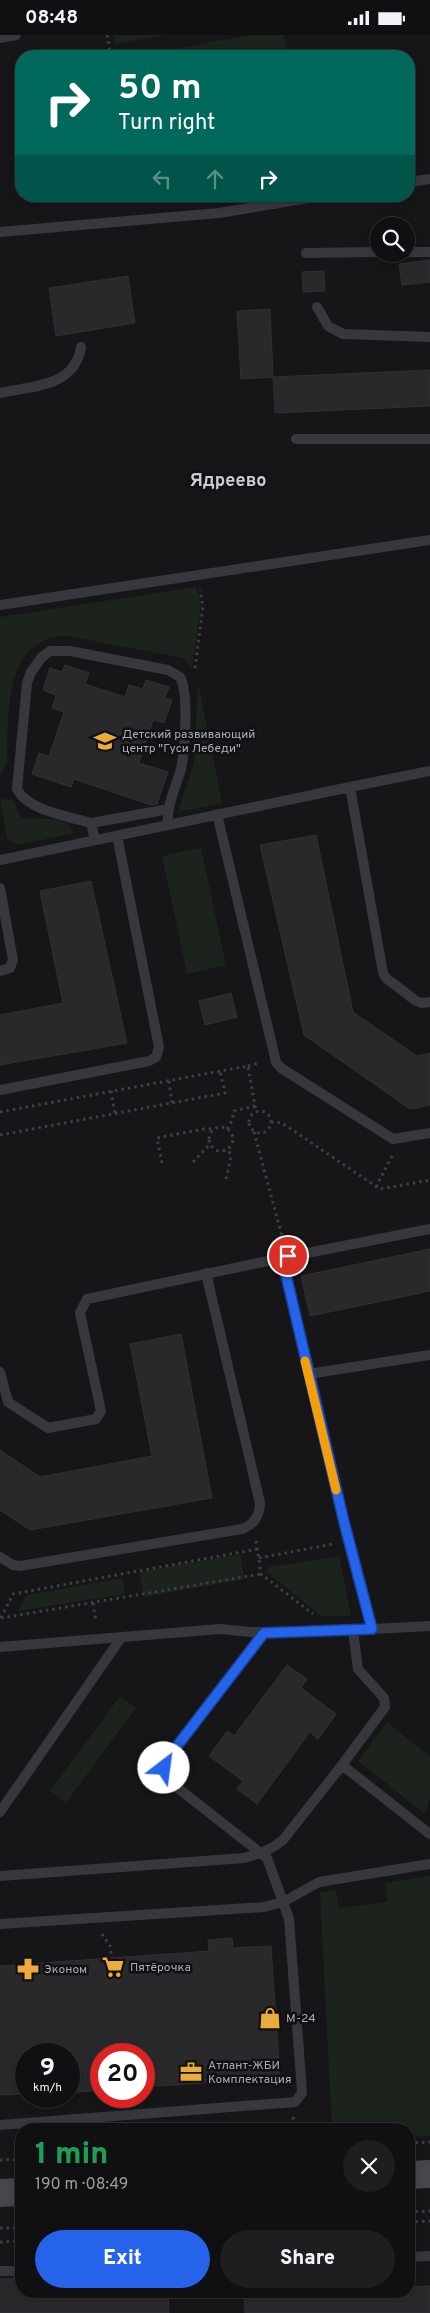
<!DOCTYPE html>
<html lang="en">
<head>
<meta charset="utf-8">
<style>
	body { margin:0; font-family:Overpass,sans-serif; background:#1e1e20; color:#f1f3f6; height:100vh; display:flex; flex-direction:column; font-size:19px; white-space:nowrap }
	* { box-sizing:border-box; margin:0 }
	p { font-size:16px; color:#9c9d9f }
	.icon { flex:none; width:28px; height:28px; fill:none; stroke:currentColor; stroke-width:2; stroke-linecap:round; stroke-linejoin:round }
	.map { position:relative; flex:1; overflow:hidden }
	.details { position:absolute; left:15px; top:2088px; width:400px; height:175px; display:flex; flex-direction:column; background:#101012; border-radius:20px; box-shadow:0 2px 8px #0003,0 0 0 1px #303032 }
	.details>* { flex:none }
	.hud { position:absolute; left:15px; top:15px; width:400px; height:152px; border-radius:20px; box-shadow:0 2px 8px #0003,0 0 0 1px #303032; background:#00695c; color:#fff; overflow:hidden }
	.buttons { position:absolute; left:370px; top:182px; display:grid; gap:10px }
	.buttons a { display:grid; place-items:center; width:45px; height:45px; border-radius:50%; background:#101012; box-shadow:0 2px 8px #0003,0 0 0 1px #303032; font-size:25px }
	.speed { position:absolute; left:15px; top:2008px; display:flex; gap:10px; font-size:25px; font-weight:700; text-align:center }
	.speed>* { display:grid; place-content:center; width:65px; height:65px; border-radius:50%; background:#101012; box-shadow:0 2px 8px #0003,0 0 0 1px #303032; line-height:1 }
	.speed small { font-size:12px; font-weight:400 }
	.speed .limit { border:8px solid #d22; background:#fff; color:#111 }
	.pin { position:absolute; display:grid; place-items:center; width:42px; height:42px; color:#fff; margin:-21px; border:2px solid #fff; border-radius:50%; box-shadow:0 1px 5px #0007 }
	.me { position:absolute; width:55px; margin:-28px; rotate:30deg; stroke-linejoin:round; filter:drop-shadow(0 0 4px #0008) }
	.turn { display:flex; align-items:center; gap:18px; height:105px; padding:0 20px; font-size:22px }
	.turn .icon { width:65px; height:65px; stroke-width:2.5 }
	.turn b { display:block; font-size:35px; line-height:42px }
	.lanes { display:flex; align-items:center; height:48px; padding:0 20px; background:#0003; justify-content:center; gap:25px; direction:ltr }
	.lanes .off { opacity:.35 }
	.round { display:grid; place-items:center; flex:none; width:52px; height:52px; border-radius:26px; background:#1e1e20 }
	.summary { display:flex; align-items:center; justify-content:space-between; height:85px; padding:0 20px }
	h1 { font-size:30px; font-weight:800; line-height:38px; color:#1e9e55 }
	.action { display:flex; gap:10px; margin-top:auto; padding:10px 20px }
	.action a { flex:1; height:58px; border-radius:30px; background:#2563eb; color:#fff; font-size:20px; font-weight:800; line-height:58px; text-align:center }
	.action a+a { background:#1e1e20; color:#f1f3f6 }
	.status { display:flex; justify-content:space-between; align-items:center; height:35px; padding:0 25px; background:#101012; direction:ltr }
	.status svg { height:14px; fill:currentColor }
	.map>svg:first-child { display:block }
</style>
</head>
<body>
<div class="status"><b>08:48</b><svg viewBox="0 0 49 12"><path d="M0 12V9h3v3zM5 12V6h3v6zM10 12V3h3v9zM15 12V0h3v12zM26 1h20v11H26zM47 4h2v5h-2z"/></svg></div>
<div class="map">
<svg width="430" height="2278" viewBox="0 0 430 2278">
	<rect width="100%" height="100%" fill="#161618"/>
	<path fill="#1c231d" d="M 113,0 L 164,0 L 115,9 Z
		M 250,0 L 284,0 L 288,21 L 135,21 Z
		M 196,552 L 201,572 L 192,632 L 183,623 L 68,601 C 2,601 9,681 7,727 L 4,735 L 0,739 L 0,582 Z
		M 198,648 L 222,768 L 178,777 L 194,728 Z
		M 0,764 L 13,765 L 21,782 C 39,787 65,778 74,798 L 19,810 L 7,804 Z
		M 201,813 L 226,930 L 187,939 L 162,821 Z
		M 240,1519 L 244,1544 L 144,1562 L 139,1537 Z
		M 339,1521 L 351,1581 L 321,1581 L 267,1537 L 269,1532 Z
		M 122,1543 L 125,1559 L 18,1576 L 27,1560 Z
		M 120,1661 L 136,1673 L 66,1768 L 50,1756 Z
		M 387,1687 L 430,1722 L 430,1764 L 425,1779 L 358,1726 Z
		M 430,1841 L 430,2101 L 409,2102 L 409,2094 L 332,2094 L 320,1857 L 336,1855 L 339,1873 L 388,1867 L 385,1848 Z"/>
	<path fill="#29292c" stroke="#303034" d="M 430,225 L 430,247 L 402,250 L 399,229 Z
		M 324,236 L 325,256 L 303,257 L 302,237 Z
		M 128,241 L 135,288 L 56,301 L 49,253 Z
		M 270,274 L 273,342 L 241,344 L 237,276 Z
		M 430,335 L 430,371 L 275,378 L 273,342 Z
		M 65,630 L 89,638 L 85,649 L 125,662 L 129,650 L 143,654 L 146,645 L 169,652 L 165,663 L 172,665 L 164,688 L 153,685 L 139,728 L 168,737 L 157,769 L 151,770 L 74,744 L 71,752 L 32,739 L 39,718 L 49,721 L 64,677 L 52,673 L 56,660 L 43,655 L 50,633 L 62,637 Z
		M 316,800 L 353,977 L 417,1021 L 430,1018 L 430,1070 L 410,1074 L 304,1000 L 260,810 Z
		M 91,846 L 127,1008 L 0,1030 L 0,980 L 63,968 L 40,856 Z
		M 231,958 L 237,982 L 205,990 L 199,966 Z
		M 430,1214 L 430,1256 L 310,1281 L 301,1241 Z
		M 181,1299 L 212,1463 L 30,1495 L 0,1475 L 0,1415 L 40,1442 L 152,1421 L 130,1309 Z
		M 287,1630 L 307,1644 L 301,1653 L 336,1679 L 318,1704 L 310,1697 L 257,1769 L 237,1754 L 243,1746 L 209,1721 L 227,1696 L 234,1701 Z
		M 232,1903 L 233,1913 L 271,1911 L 280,2043 L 144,2052 L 144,2019 L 101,2019 L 101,2055 L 69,2058 L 69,2019 L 26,2019 L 26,2059 L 0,2060 L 0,1931 L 209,1916 L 208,1905 Z
		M 21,2243 L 21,2256 L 168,2256 L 169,2278 L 0,2278 L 0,2244 Z
		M 430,2251 L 430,2278 L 245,2278 L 244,2260 L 328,2256 L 409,2256 L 409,2252 Z"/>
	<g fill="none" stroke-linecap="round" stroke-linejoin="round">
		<path stroke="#3d3f44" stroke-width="3" stroke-dasharray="2.5 4" stroke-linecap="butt" d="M 107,0 L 110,16
			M 195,633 L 203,572 L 200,555
			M 248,1031 L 259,1028
			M 169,1046 L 172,1068
			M 111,1056 L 115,1079
			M249 1087a11 11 0 1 1 22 0a11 11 0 1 1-22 0Z
			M 0,1077 L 248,1031 L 256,1077
			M 271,1087 L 282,1088 L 380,1154 L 430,1145
			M209 1104a12 12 0 1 1 24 0a12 12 0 1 1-24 0Z
			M 227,1094 L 232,1086 L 234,1076 L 255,1071
			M 254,1097 L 283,1205
			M 0,1100 L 225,1058 L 220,1036
			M 193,1127 L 210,1109
			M 162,1128 L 157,1103 L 204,1094 L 215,1094
			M 226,1144 L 231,1122 L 228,1113
			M 376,1152 L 393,1119
			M 256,1506 L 261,1539 L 313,1579
			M 259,1523 L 333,1509
			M 93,1568 L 96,1587
			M 1,1583 L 13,1559 L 258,1514
			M 1,1583 L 261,1539
			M 102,1899 L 110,1911 L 112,1923
			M 144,2060 L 146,2052
			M 293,2082 L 295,2094
			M 409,2108 L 430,2107
			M 0,2125 L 21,2124
			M 409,2177 L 430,2176
			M 409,2187 L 430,2186
			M 0,2193 L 21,2193
			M 0,2207 L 21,2206"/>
		<path stroke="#37383d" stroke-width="10" d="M 0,3 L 16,0
			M 409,147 L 430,144
			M 0,197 L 219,178 L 321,161
			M 406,217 L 430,217
			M 306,218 L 379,217
			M 317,272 L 328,291 L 343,299 L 430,302
			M 0,358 C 32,351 75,352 81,312
			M 296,404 L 430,404
			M 0,570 L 430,505
			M 430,736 L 350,752 L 383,938 L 386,943 L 416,966 L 422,968 L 430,967
			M 217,779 L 276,1027 L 281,1033 L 393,1104 L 430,1098
			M 91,788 L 169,774
			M 95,805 L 91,788 C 68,781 28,776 17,754 L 27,648 L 31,637 L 42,622 L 50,616 L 70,616 L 168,635 L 180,642 C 189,658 185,715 181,734 C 176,752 166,771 168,790
			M 0,825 L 350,752
			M 0,853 L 13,925 L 10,933 L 0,936
			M 0,1055 L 149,1026 L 156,1022 L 159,1012 L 117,801
			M 0,1337 L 8,1367 L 48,1393 L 96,1384 L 101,1376 L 80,1278 L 87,1264 L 282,1223
			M 308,1339 L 430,1320
			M 0,1522 L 13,1530 L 20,1531 L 242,1494 C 253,1490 260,1481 260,1468 L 206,1238
			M 372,1595 L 348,1506 L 282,1223 L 430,1194
			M 353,1596 L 358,1634 L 384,1663 L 385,1672 L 342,1730 L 430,1799
			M 0,1612 L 220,1594 L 251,1597 L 335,1596 L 430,1591
			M 0,1777 L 121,1603
			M 0,1841 L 244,1823 C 258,1819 271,1815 283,1805 L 342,1730
			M 0,1889 L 264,1872 L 283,1867 L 267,1823 L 170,1747 C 163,1739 163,1733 167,1724 L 264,1597
			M 0,2090 L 295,2067 L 302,2058 L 301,2043 L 289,1884 L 283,1867 L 319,1847 L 430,1829
			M 409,2222 L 430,2221
			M 0,2236 L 21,2236"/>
		<path stroke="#45474d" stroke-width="28" d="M 409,2140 L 430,2139
			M 0,2158 L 21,2157"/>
	</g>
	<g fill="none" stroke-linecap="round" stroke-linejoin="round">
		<g stroke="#184099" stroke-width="12">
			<path id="route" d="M 164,1733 L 167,1724 L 264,1598 L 372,1594 L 344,1487 L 282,1223 L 288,1221"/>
		</g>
		<use href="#route" stroke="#2563eb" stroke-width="9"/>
		<path stroke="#f59e0b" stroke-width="9" d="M 305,1326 L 336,1455"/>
	</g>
	<defs>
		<g id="school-bare" transform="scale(1.725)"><path d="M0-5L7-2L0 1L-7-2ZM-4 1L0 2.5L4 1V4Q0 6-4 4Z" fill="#ebac3b" stroke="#111113" stroke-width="2.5" paint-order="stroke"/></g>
		<g id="supermarket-bare" transform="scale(1.725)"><path d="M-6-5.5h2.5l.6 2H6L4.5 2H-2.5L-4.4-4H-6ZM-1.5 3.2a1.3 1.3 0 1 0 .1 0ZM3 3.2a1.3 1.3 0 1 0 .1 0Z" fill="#ebac3b" stroke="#111113" stroke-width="2.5" paint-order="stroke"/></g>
		<g id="pharmacy-bare" transform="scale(1.725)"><path d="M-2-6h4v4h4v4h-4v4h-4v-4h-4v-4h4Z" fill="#ebac3b" stroke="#111113" stroke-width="2.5" paint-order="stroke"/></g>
		<g id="shop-bare" transform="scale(1.725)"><path d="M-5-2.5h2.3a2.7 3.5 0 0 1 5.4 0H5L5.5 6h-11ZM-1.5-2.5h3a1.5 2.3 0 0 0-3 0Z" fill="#ebac3b" stroke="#111113" stroke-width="2.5" paint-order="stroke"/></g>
		<g id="office-bare" transform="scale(1.725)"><path d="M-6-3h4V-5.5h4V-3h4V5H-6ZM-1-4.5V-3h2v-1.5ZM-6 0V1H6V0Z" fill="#ebac3b" stroke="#111113" stroke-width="2.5" paint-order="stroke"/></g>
	</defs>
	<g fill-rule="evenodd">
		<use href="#school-bare" x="105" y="706"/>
		<use href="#supermarket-bare" x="113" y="1932"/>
		<use href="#pharmacy-bare" x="28" y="1934"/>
		<use href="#shop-bare" x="270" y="1983"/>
		<use href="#office-bare" x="191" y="2037"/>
	</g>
	<g text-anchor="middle" stroke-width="5" stroke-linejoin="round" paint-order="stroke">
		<g font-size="12" fill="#a9adb7" stroke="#111113" text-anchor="start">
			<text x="122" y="703">Детский развивающий<tspan x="122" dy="14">центр "Гуси Лебеди"</tspan></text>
			<text x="130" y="1936">Пятёрочка</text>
			<text x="44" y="1938">Эконом</text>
			<text x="286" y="1987">М-24</text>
			<text x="208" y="2034">Атлант-ЖБИ<tspan x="208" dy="14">Комплектация</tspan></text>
		</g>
		<g font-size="18" font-weight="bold" fill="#c9ccd4" stroke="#111113">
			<text x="228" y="451">Ядреево</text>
		</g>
	</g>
</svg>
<div class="buttons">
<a><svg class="icon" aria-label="search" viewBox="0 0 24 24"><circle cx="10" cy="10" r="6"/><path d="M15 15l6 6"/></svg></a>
</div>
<div class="speed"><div>9<small>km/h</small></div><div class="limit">20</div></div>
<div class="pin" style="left:288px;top:1221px;background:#d93025"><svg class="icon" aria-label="arrive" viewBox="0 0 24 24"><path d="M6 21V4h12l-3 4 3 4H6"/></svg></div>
<svg class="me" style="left:164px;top:1733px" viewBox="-20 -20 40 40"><circle r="19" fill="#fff"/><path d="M0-13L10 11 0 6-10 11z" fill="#2563eb"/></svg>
<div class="hud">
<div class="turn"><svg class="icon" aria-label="right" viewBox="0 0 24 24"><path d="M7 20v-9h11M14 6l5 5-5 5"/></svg><div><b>50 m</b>Turn right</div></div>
<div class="lanes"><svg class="icon off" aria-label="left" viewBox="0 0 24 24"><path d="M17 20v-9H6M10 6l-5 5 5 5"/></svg><svg class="icon off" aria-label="ahead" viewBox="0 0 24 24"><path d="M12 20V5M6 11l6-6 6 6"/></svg><svg class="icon" aria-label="right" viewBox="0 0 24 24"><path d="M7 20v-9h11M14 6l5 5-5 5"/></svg></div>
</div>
<section class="details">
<div class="summary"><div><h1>1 min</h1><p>190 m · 08:49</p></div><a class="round"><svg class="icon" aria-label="close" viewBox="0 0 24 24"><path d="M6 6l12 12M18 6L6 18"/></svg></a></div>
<div class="action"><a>Exit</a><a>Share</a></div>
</section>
</div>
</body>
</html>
